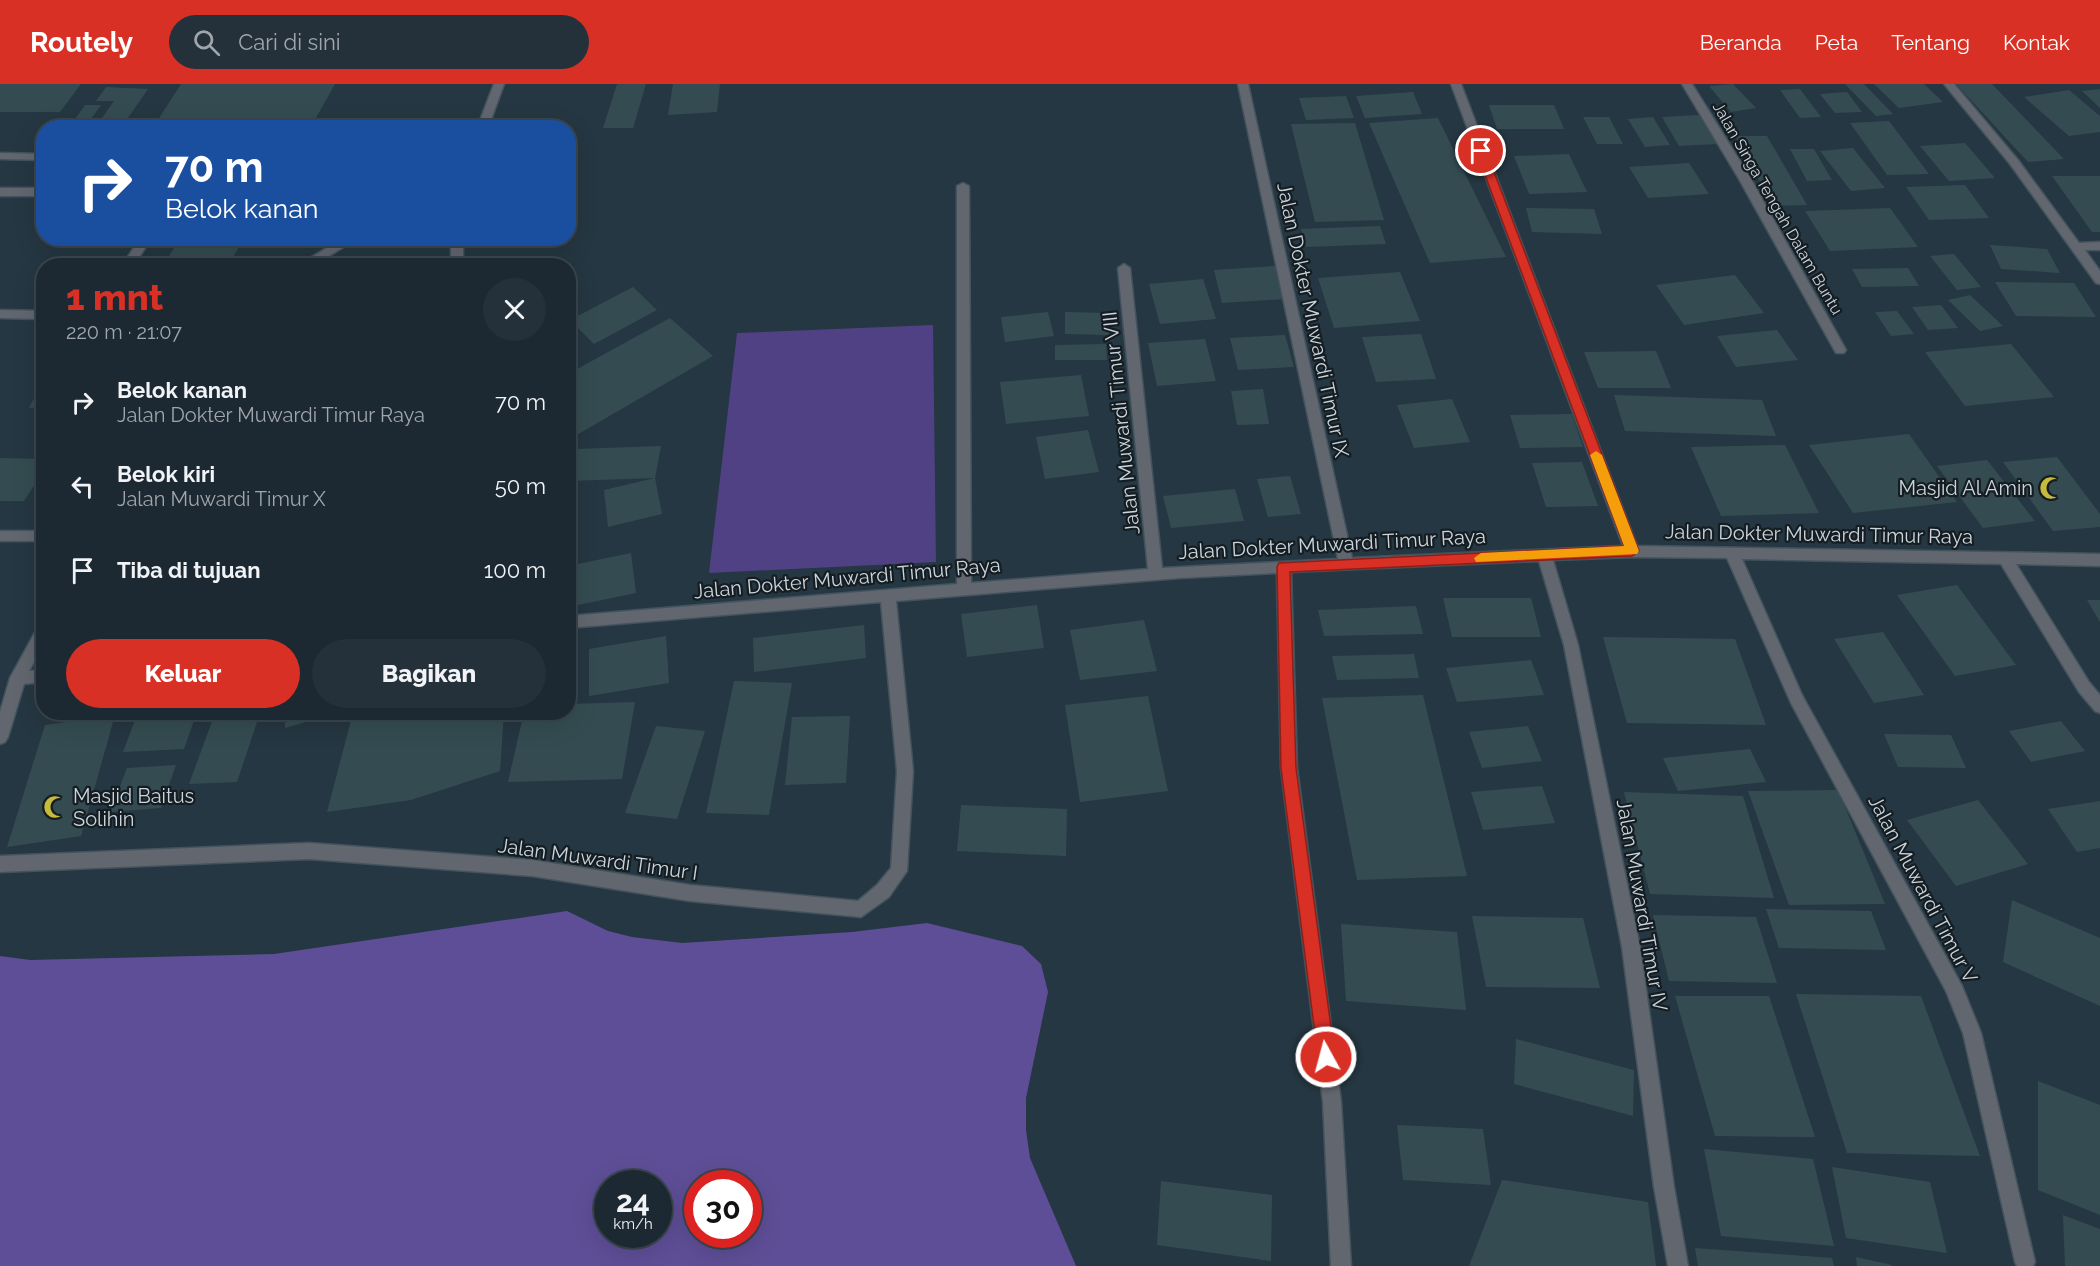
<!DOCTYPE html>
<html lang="id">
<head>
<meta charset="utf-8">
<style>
	body { margin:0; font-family:Raleway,sans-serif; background:#25313a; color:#f1f3f6; height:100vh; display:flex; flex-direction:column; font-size:22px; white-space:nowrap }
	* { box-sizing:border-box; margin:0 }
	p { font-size:20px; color:#a0a6ac }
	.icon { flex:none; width:33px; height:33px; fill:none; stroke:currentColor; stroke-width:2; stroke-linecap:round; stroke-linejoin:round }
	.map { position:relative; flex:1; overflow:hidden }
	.panel { position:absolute; left:36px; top:174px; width:540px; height:462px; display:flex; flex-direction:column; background:#1c2932; border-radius:24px; box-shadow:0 6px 24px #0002,0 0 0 2px #3a454d }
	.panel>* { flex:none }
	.top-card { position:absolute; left:36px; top:36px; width:540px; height:126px; border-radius:24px; box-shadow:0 6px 24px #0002,0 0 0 2px #3a454d; background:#1a4fa0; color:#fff; overflow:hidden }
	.speed { position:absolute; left:594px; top:1086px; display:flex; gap:12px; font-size:30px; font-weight:700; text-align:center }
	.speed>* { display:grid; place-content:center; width:78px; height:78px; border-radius:50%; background:#1c2932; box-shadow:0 6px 24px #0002,0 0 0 2px #3a454d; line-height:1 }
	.speed small { font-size:15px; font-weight:400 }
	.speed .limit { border:9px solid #d22; background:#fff; color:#111 }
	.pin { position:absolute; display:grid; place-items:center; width:51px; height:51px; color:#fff; margin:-26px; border:3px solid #fff; border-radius:50%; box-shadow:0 2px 6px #0007 }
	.me { position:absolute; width:66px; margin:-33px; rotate:353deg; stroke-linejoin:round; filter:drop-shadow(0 0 4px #0008) }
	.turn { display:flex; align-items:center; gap:21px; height:126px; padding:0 30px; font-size:27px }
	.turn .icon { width:78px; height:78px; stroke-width:2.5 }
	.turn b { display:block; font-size:42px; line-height:51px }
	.round { display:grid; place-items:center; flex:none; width:63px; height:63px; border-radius:32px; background:#25313a }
	.overview { display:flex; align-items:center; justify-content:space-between; height:102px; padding:0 30px }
	h1 { font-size:36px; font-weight:800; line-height:45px; color:#d93025 }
	.action { display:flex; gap:12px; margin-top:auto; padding:12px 30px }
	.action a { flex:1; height:69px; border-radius:36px; background:#d93025; color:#fff; font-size:24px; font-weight:800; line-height:69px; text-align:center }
	.action a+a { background:#25313a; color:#f1f3f6 }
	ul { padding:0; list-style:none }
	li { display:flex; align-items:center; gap:18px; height:84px; padding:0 30px }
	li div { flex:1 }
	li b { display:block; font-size:22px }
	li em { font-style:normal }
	header { display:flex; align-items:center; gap:36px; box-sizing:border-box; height:84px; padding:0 30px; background:#d93025; color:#fff }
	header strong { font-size:28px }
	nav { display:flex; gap:33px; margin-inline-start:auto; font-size:21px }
	.search { width:420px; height:54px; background:#25313a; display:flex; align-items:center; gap:15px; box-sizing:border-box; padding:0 21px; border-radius:33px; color:#a0a6ac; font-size:22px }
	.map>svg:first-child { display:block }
</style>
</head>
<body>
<header>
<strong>Routely</strong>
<div class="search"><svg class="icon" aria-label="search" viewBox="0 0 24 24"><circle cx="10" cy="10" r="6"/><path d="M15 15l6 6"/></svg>Cari di sini</div>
<nav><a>Beranda</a><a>Peta</a><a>Tentang</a><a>Kontak</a></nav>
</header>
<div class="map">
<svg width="2100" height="1182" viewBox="0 0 2100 1182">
	<rect width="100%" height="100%" fill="#253742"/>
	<path fill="#504185" d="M 933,241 L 936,478 L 709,489 L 737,249 Z"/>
	<path fill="#5e4e97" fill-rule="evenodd" d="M 567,827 L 608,847 L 632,853 L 682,859 L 852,848 L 927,839 L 1022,862 L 1041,880 L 1048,908 L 1026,1014 L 1026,1046 L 1030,1074 L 1076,1182 L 0,1182 L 0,872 L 30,876 L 274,870 ZM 608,1100 L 658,1100 L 658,1150 L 608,1150 ZM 698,1100 L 748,1100 L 748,1150 L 698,1150 Z"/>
	<path fill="#344c51" d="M 0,0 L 81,0 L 60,28 L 0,28 Z
		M 181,0 L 335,0 L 312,41 L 154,42 Z
		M 617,0 L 646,0 L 633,44 L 603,44 Z
		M 673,0 L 720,0 L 717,28 L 668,31 Z
		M 1733,0 L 1756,24 L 1731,28 L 1709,2 Z
		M 1845,0 L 1864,0 L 1893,30 L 1876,32 Z
		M 1874,0 L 1924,0 L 1943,18 L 1899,24 Z
		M 1956,0 L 1992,0 L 2064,75 L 2028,78 Z
		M 106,3 L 148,5 L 121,44 L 95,44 L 114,17 L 96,17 Z
		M 1800,5 L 1821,33 L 1800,34 L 1780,6 Z
		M 2100,5 L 2100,24 L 2082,7 Z
		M 2069,6 L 2100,32 L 2100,48 L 2069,52 L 2024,13 Z
		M 1413,8 L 1422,30 L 1365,34 L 1356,12 Z
		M 1847,8 L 1862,28 L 1835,29 L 1820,10 Z
		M 1346,12 L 1354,34 L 1306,36 L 1299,14 Z
		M 85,21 L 101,21 L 91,35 L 75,35 Z
		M 1489,21 L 1554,21 L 1564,45 L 1497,45 Z
		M 1699,31 L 1717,60 L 1679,62 L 1662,33 Z
		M 1583,33 L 1609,33 L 1623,60 L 1597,60 Z
		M 1653,33 L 1670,61 L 1645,63 L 1628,35 Z
		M 1438,34 L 1475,110 L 1506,173 L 1430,179 L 1369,39 Z
		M 1889,37 L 1929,90 L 1887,91 L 1850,39 Z
		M 1355,39 L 1384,136 L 1315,138 L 1291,40 Z
		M 1735,52 L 1767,52 L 1807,121 L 1773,122 Z
		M 1965,59 L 1995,94 L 1949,97 L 1920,62 Z
		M 1853,64 L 1885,104 L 1851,107 L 1820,67 Z
		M 1790,65 L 1814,65 L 1832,96 L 1807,97 Z
		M 1569,70 L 1587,108 L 1529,110 L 1514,72 Z
		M 1689,79 L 1709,110 L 1648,114 L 1629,83 Z
		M 2052,92 L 2100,92 L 2100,148 L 2092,148 Z
		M 1965,101 L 1989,134 L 1929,136 L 1906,103 Z
		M 1526,124 L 1594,125 L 1602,150 L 1532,148 Z
		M 1890,124 L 1918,163 L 1830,167 L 1805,127 Z
		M 1380,142 L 1386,160 L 1306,163 L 1301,145 Z
		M 180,154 L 244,154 L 228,182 L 163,182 Z
		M 1990,161 L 2047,165 L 2060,189 L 2001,185 Z
		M 1954,170 L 1981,203 L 1957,206 L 1930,172 Z
		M 1275,182 L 1284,215 L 1222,219 L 1214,186 Z
		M 1908,184 L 1919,202 L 1862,203 L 1852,185 Z
		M 1400,188 L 1420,237 L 1334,244 L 1318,194 Z
		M 1735,191 L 1764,229 L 1684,241 L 1656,201 Z
		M 1203,195 L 1216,235 L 1160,240 L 1149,200 Z
		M 1995,198 L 2074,199 L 2096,233 L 2016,232 Z
		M 633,203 L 657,226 L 594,260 L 570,236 Z
		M 1970,211 L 2003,242 L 1980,247 L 1948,216 Z
		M 1941,221 L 1958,244 L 1928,246 L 1912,223 Z
		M 1897,227 L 1914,250 L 1891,252 L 1875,228 Z
		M 1048,228 L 1054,252 L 1005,258 L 1001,233 Z
		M 1065,228 L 1108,229 L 1109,251 L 1065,250 Z
		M 670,234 L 713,272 L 568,356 L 568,290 Z
		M 1777,246 L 1798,276 L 1736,283 L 1717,252 Z
		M 1421,250 L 1436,295 L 1376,298 L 1362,253 Z
		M 1285,251 L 1294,283 L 1238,286 L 1230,254 Z
		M 1205,255 L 1216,297 L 1157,302 L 1148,259 Z
		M 1106,260 L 1107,276 L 1055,276 L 1055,261 Z
		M 2011,260 L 2054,313 L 1965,322 L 1925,268 Z
		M 1656,267 L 1671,304 L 1598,304 L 1584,268 Z
		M 1081,291 L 1089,332 L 1006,340 L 1000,298 Z
		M 44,295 L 44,323 L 29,324 Z
		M 1263,305 L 1269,340 L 1237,341 L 1231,307 Z
		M 1614,311 L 1762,316 L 1776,352 L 1625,347 Z
		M 1452,315 L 1470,358 L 1414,364 L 1397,321 Z
		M 1572,330 L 1583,363 L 1520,364 L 1510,331 Z
		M 1088,346 L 1099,388 L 1045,395 L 1036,353 Z
		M 1909,350 L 1957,418 L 1853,429 L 1809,361 Z
		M 1785,361 L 1819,429 L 1721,432 L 1691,363 Z
		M 661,362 L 655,394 L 569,397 L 576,365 Z
		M 2057,373 L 2100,430 L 2100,443 L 2053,447 L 2003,378 Z
		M 0,374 L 44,375 L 44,386 L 24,417 L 0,417 Z
		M 1987,376 L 2035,437 L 1983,444 L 1937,382 Z
		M 1582,378 L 1598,422 L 1546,423 L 1532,379 Z
		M 1290,392 L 1301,430 L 1268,433 L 1257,395 Z
		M 655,394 L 662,430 L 608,443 L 604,406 Z
		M 1235,405 L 1244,437 L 1171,444 L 1163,412 Z
		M 631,469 L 636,509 L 568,523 L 568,482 Z
		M 1957,501 L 2016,581 L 1955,592 L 1897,511 Z
		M 1443,514 L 1531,514 L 1541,553 L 1452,553 Z
		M 2087,516 L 2100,516 L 2100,538 Z
		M 1037,521 L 1044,564 L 967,573 L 961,530 Z
		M 1416,522 L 1423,550 L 1324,552 L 1318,526 Z
		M 1144,536 L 1157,587 L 1080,596 L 1070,546 Z
		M 864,541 L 866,574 L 754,588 L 753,554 Z
		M 1883,548 L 1924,611 L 1874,619 L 1834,555 Z
		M 666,552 L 669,599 L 589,612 L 589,565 Z
		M 1603,553 L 1735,555 L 1766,641 L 1627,639 Z
		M 1414,570 L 1419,594 L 1337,596 L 1332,572 Z
		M 1531,576 L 1544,611 L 1457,618 L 1446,584 Z
		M 734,597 L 792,599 L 769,731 L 706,729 Z
		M 1423,611 L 1467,792 L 1357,796 L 1322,614 Z
		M 1148,612 L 1168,707 L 1080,718 L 1065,621 Z
		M 635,618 L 622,695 L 508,698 L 524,628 L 568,628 L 568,620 Z
		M 138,628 L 197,628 L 184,665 L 123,668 Z
		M 285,628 L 337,628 L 337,629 L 285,644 Z
		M 350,628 L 423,628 L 423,631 L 504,628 L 500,687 L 411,716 L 327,728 L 350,640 Z
		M 260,629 L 237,698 L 189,700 L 214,632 Z
		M 115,631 L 81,752 L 7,763 L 45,641 Z
		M 850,632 L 846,699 L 785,701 L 792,633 Z
		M 2061,637 L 2085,667 L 2031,678 L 2009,647 Z
		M 656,642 L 705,647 L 677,735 L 625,729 Z
		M 1528,642 L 1542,677 L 1482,684 L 1469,648 Z
		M 1884,650 L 1951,651 L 1966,684 L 1898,683 Z
		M 1750,665 L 1766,698 L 1678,707 L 1663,674 Z
		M 176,681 L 161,724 L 110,728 L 127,684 Z
		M 1542,702 L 1555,739 L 1483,746 L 1471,708 Z
		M 1838,706 L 1885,820 L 1789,821 L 1748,707 Z
		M 1624,708 L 1743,712 L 1774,814 L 1650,810 Z
		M 1978,716 L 2028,780 L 1956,802 L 1907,736 Z
		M 2100,717 L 2100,764 L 2077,768 L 2048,725 Z
		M 961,721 L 1067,725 L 1066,772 L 957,767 Z
		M 2012,816 L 2100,854 L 2100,922 L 2003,878 Z
		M 1766,825 L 1871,827 L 1886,866 L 1779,864 Z
		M 1653,831 L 1756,833 L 1777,899 L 1669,897 Z
		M 1472,832 L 1583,834 L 1600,904 L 1486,903 Z
		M 1341,840 L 1457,848 L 1466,926 L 1346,917 Z
		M 1796,910 L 1921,912 L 1980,1072 L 1847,1069 Z
		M 1675,912 L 1769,912 L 1815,1053 L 1715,1052 Z
		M 1516,955 L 1634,986 L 1633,1032 L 1514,1000 Z
		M 2038,997 L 2100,1021 L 2100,1131 L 2038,1106 Z
		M 1397,1041 L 1483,1045 L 1491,1101 L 1403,1096 Z
		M 1704,1065 L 1813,1075 L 1834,1162 L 1721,1152 Z
		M 1832,1083 L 1930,1098 L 1947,1169 L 1846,1154 Z
		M 1502,1096 L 1648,1118 L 1656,1182 L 1469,1182 Z
		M 1161,1097 L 1272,1111 L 1271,1177 L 1157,1161 Z
		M 2063,1131 L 2100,1145 L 2100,1182 L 2065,1182 Z
		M 1695,1164 L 1832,1174 L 1834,1182 L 1698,1182 Z
		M 1856,1173 L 1892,1181 L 1892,1182 L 1857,1182 Z"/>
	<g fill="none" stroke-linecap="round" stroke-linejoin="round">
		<g stroke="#43535e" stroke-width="3">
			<path id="minor" d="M 494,0 L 504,0 L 488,44 L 477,44 Z
				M 1238,0 L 1248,0 L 1352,474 L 1623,462 L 1451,0 L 1461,0 L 1637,462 L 2100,470 L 2100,482 L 2016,480 L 2089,598 L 2100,611 L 2100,629 L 2095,627 L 2079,608 L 2001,480 L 1742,475 L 1802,611 L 1962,902 L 1981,949 L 2035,1178 L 2033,1182 L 2017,1182 L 2015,1178 L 1963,949 L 1946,907 L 1791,619 L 1727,474 L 1632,473 L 1553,476 L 1578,561 L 1640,863 L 1674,1103 L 1688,1182 L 1668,1182 L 1654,1103 L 1622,863 L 1564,561 L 1539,477 L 1291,488 L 1297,684 L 1341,1018 L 1351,1182 L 1331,1182 L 1323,1018 L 1281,684 L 1277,489 L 1180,494 L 896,517 L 913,687 L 907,787 L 889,813 L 861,833 L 690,817 L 532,792 L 309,775 L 0,788 L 0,772 L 309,759 L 532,776 L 690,801 L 858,817 L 877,801 L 891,784 L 897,687 L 881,518 L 568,544 L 568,532 L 957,500 L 957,102 L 963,99 L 969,102 L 971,499 L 1148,485 L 1118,184 L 1124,180 L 1130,184 L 1162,484 L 1338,475 Z
				M 1682,0 L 1692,0 L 1751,95 L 1846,266 L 1844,269 L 1836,269 L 1739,95 Z
				M 1944,0 L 1954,0 L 2018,76 L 2079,159 L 2100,158 L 2100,166 L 2085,166 L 2100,187 L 2100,200 L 2096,199 L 2010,80 Z
				M 0,69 L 44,70 L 44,76 L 0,75 Z
				M 0,104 L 44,104 L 44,112 L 0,112 Z
				M 140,154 L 151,154 L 134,182 L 122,182 Z
				M 343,154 L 358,154 L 313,182 L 297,182 Z
				M 451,154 L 463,154 L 463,182 L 451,182 Z
				M 0,226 L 44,227 L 44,235 L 0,234 Z
				M 0,447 L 44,447 L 44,457 L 0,457 Z
				M 44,539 L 44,560 L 29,587 L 44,586 L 44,598 L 24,600 L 8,653 L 5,658 L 0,660 L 0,628 L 10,594 L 39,541 Z"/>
		</g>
		<use href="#minor" fill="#62666e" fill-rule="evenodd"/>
	</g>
	<path fill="#d93025" stroke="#8d1f18" stroke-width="1.5" d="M 1481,64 L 1486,67 L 1639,467 L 1632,472 L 1290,488 L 1296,684 L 1335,973 L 1332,979 L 1326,981 L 1320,979 L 1318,973 L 1281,684 L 1277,483 L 1279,479 L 1624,462 L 1476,67 Z"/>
	<path fill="#f59e0b" d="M 1596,367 L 1602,371 L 1639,467 L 1637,470 L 1476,478 L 1474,474 L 1481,469 L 1624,462 L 1590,371 Z"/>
	<defs>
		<g id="mosque-bare" transform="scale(1.8)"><path d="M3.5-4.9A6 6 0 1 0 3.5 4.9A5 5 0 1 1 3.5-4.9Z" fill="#c6bb3c" stroke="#151d22" stroke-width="2.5" paint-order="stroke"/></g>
	</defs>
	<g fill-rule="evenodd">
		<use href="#mosque-bare" x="2051" y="404"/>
		<use href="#mosque-bare" x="55" y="723"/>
	</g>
	<g text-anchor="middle" stroke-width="4.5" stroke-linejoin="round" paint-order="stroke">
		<g font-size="16" fill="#c9d4db" stroke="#151d22">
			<text transform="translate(1778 124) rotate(60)" y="6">Jalan Singa Tengah Dalam Buntu</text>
		</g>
		<g font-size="20" fill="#c9d4db" stroke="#151d22">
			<text transform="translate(1313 236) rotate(78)" y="7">Jalan Dokter Muwardi Timur IX</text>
			<text transform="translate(1121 339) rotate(-96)" y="7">Jalan Muwardi Timur VIII</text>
			<text transform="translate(1819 450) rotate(1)" y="7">Jalan Dokter Muwardi Timur Raya</text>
			<text transform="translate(1332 460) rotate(-3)" y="7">Jalan Dokter Muwardi Timur Raya</text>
			<text transform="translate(847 494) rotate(-5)" y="7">Jalan Dokter Muwardi Timur Raya</text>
			<text transform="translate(598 775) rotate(8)" y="7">Jalan Muwardi Timur I</text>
			<text transform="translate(1923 805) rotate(62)" y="7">Jalan Muwardi Timur V</text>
			<text transform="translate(1642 821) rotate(80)" y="7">Jalan Muwardi Timur IV</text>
		</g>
		<g font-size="20" fill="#c9d4db" stroke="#151d22" text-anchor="end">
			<text x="2033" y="411">Masjid Al Amin</text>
			<text x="73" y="719" text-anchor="start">Masjid Baitus<tspan x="73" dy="23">Solihin</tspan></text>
		</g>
	</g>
</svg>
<div class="speed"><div>24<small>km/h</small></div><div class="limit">30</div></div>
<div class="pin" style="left:1481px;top:67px;background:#d93025"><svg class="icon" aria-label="arrive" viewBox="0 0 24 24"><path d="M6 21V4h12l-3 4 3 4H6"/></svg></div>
<svg class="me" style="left:1326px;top:973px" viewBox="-20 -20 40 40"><circle r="17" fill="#d93025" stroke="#fff" stroke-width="3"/><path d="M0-11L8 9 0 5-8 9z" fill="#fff"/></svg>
<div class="top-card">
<div class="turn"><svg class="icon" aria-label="right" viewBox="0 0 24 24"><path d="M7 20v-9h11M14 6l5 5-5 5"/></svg><div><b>70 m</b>Belok kanan</div></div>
</div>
<section class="panel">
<div class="overview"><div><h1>1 mnt</h1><p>220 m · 21:07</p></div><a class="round"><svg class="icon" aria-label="close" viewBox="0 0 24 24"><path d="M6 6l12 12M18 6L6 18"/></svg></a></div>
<ul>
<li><svg class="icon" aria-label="right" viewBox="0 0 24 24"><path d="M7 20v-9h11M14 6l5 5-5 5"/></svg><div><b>Belok kanan</b><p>Jalan Dokter Muwardi Timur Raya</p></div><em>70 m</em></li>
<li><svg class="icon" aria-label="left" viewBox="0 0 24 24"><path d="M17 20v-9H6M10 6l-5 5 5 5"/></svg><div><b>Belok kiri</b><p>Jalan Muwardi Timur X</p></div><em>50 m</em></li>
<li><svg class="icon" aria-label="arrive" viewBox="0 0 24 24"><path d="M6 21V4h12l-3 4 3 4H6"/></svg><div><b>Tiba di tujuan</b></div><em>100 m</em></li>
</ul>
<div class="action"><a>Keluar</a><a>Bagikan</a></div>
</section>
</div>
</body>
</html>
